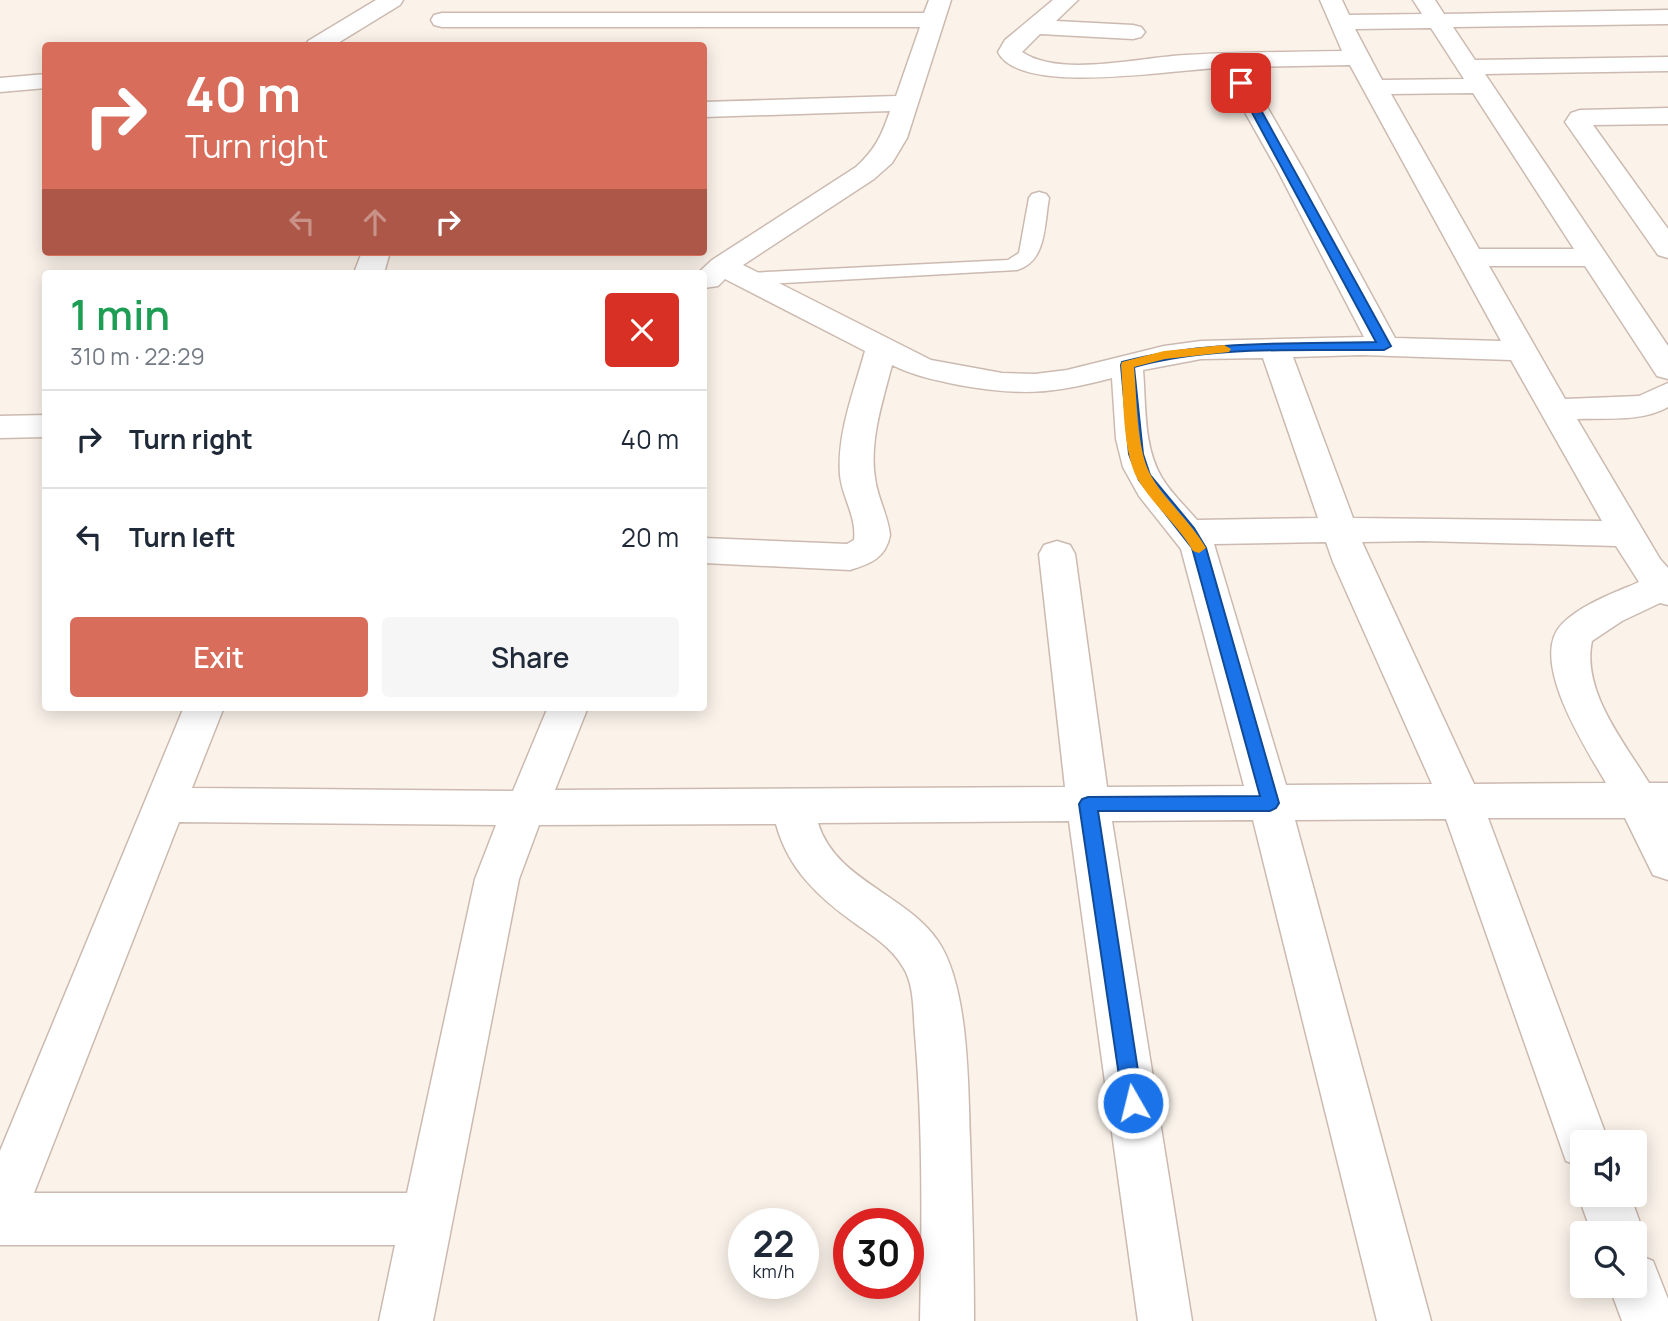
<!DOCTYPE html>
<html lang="en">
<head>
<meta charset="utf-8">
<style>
	body { margin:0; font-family:Manrope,sans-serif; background:#f6f6f7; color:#1f2937; height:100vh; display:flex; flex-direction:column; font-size:26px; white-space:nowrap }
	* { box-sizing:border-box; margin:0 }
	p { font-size:23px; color:#747a83 }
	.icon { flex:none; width:38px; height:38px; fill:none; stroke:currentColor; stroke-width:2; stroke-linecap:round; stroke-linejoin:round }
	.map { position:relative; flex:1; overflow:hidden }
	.side { position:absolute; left:42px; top:270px; width:665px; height:441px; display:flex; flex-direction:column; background:#fff; border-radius:7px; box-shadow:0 4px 18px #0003 }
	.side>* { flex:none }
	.hud { position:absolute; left:42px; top:42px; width:665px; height:214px; border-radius:7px; box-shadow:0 4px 18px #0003; background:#d96d5b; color:#fff; overflow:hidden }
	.buttons { position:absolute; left:1570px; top:1130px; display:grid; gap:14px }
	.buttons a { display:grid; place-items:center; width:77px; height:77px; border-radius:7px; background:#fff; box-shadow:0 4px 18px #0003; font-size:35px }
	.speed { position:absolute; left:728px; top:1208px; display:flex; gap:14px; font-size:35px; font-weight:700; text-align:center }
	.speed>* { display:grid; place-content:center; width:91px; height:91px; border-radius:50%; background:#fff; box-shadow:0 4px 18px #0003; line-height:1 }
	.speed small { font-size:18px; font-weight:400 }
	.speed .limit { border:10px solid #d22; background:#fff; color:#111 }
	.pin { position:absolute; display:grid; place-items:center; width:60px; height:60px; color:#fff; margin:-30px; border-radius:14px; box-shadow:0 4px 10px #0006 }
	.me { position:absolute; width:77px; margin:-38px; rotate:352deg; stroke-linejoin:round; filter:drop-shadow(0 0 5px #0008) }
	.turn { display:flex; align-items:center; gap:24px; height:147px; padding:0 28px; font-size:32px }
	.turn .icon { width:91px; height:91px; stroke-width:2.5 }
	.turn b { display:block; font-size:49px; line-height:60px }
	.lanes { display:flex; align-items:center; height:66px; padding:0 28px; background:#0003; justify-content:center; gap:35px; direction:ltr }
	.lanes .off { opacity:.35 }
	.round { display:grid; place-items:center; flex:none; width:74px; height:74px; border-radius:7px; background:#f6f6f7 }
	.overview { display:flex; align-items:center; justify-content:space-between; height:119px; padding:0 28px }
	h1 { font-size:42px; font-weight:600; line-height:52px; color:#1e9e55 }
	.primary-button { display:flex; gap:14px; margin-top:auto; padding:14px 28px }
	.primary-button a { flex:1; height:80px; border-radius:7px; background:#d96d5b; color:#fff; font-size:28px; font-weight:600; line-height:80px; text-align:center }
	.primary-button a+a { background:#f6f6f7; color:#1f2937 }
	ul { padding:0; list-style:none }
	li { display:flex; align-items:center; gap:21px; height:98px; padding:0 28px; border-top:2px solid #e0e1e3 }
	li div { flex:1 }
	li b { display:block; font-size:26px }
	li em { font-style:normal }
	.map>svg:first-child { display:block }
</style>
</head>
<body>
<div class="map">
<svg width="1668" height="1321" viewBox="0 0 1668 1321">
	<rect width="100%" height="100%" fill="#fbf3ea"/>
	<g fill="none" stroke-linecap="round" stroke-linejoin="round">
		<g stroke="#ccbab0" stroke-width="3">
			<path id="lane" d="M 1039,192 L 1046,194 L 1049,198 C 1044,225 1047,261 1017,270 L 748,285 L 740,284 L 737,279 L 740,274 L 748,273 L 1008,260 L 1019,253 L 1029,198 L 1032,194 Z"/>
		</g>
		<g stroke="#ccbab0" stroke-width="3">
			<path id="street" d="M 376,0 L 403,0 L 400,5 L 333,46 L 305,46 L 308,41 Z
				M 929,0 L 951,0 L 907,138 L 892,163 L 874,179 L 743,265 L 931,360 L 1002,373 L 1035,374 L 1067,370 L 1164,346 L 1201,341 L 1364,337 L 1278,171 L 1220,68 C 1175,69 1020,97 998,52 L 1005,40 L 1053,0 L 1078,0 L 1056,21 L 1133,25 L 1141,27 L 1145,32 L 1141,37 L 1133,39 L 1040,34 L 1022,52 C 1060,78 1141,57 1186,55 C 1238,52 1290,52 1342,51 L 1320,0 L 1342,0 L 1349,15 L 1422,14 L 1413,0 L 1435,0 L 1444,14 L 1668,10 L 1668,24 L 1453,27 L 1475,60 L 1668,57 L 1668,71 L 1485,74 L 1668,346 L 1668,379 L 1657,376 L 1585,266 L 1489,266 L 1565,399 L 1639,396 L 1668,383 L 1668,407 C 1642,422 1606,418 1577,419 L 1660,559 L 1668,568 L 1668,605 L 1660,603 L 1622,621 L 1592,641 C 1581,691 1625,743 1649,783 L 1668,783 L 1668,880 L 1653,875 L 1625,818 L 1488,818 L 1609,1143 L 1582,1143 L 1582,1167 L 1566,1161 L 1446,819 L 1295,820 L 1431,1321 L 1377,1321 L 1253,820 L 1112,821 L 1192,1321 L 1138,1321 L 1069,821 L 818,823 C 835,880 906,894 938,941 C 969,987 968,1084 970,1139 C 972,1200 974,1260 974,1321 L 920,1321 C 922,1226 923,1129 915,1034 C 913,1013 915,986 903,967 C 892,948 874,937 856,924 C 819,898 788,869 776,824 L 539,825 L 519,879 L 433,1321 L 379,1321 L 395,1245 L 0,1245 L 0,1151 L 184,707 L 224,707 L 192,788 L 513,791 L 548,707 L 588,707 L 555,790 L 1065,787 L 1039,554 L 1044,545 L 1057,541 L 1070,545 L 1075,554 L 1107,787 L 1244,786 L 1181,549 L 1139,496 L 1123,467 L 1116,439 L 1112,378 C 1052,394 1020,396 959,385 C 935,380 914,376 892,365 C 883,400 869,441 875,478 C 877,497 888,515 890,535 C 886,558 870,564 850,570 L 704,563 L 704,538 L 847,544 L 854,540 C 857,517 842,497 840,475 C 837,433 854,391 865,351 L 725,279 L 718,286 L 704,288 L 704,273 L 698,273 L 712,260 L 856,167 C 875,150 882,135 890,111 L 704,117 L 704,102 L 896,96 L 920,27 L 442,27 L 434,25 L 431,20 L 434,15 L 442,13 L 924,13 ZM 1431,28 L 1464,79 L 1382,80 L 1355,29 ZM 1350,65 L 1362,87 L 1501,341 L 1395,338 L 1304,171 L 1244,67 ZM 1473,93 L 1574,249 L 1479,249 L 1391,94 ZM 1362,355 L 1511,360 L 1602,521 L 1353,518 L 1293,357 ZM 1263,358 L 1318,518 L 1197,520 C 1185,506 1171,493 1162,478 C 1143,447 1146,404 1143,370 L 1201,359 ZM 1423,541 L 1616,546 L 1639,582 C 1614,593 1582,604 1562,624 C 1527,659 1587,750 1606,783 L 1474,784 L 1362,542 ZM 1326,542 L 1333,562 L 1432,784 L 1286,785 L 1214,544 ZM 179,822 L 496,825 L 475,879 L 407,1193 L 34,1193 Z
				M 46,74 L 46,88 L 0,92 L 0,78 Z
				M 1668,108 L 1668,124 L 1593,125 L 1668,229 L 1668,258 L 1658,255 L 1565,122 L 1571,113 L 1580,110 Z
				M 362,252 L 390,252 L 384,273 L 354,273 Z
				M 46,415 L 46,437 L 0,438 L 0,416 Z
				M 1582,1186 L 1582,1195 L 1630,1195 L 1644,1234 L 1637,1253 L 1634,1253 L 1634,1234 L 1592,1234 L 1578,1195 Z
				M 1634,1253 L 1653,1261 L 1668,1299 L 1668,1321 L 1622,1321 L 1609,1286 L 1634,1286 Z"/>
		</g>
		<use href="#lane" fill="#fff" fill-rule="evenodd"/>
		<use href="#street" fill="#fff" fill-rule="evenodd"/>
	</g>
	<path fill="#1a73e8" stroke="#114b97" stroke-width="2" d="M 1237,80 L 1246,83 L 1391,346 L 1384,350 C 1301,351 1214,345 1134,367 L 1143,454 L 1150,475 L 1194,528 L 1206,548 L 1279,803 L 1276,808 L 1270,811 L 1098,811 L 1143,1103 L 1140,1110 L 1133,1113 L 1126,1110 L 1123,1103 L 1079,804 L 1082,799 L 1088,797 L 1260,796 L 1192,548 L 1139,480 L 1129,454 L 1121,365 L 1122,362 C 1205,340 1291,344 1376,342 L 1236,83 Z"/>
	<path fill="#f59e0b" d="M 1224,345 L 1231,349 L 1229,352 L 1165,359 L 1134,367 C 1137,398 1136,446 1150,474 C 1162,497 1191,522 1206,548 L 1199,553 L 1193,551 C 1178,525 1152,504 1137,478 C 1122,448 1124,398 1121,365 L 1122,362 L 1164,351 Z"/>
</svg>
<div class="buttons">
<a><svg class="icon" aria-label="sound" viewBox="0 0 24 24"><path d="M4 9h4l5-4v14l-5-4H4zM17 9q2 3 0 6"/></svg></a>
<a><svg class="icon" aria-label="search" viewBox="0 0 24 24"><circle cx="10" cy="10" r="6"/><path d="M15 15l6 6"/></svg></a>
</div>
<div class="speed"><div>22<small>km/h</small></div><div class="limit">30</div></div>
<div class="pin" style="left:1241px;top:83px;background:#d93025"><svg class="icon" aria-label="arrive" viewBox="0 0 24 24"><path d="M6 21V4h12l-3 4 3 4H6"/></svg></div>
<svg class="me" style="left:1133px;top:1103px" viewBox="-20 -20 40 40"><circle r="17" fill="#1a73e8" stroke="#fff" stroke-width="3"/><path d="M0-11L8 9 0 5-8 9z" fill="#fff"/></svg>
<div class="hud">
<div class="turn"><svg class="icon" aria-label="right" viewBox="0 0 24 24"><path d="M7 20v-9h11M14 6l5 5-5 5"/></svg><div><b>40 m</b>Turn right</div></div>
<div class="lanes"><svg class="icon off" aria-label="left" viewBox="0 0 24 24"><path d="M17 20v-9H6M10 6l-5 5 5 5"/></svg><svg class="icon off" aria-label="ahead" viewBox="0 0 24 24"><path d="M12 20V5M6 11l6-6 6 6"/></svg><svg class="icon" aria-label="right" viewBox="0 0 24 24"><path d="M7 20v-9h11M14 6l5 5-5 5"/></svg></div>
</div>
<section class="side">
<div class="overview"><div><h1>1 min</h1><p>310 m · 22:29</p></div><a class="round" style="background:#d93025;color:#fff"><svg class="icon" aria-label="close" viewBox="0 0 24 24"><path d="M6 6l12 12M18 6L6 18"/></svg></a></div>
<ul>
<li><svg class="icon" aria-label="right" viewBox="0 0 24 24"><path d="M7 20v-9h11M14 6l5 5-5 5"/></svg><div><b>Turn right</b></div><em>40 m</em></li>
<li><svg class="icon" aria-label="left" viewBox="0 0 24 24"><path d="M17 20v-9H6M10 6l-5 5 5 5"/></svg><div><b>Turn left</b></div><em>20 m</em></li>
</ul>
<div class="primary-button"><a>Exit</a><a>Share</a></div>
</section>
</div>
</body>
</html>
